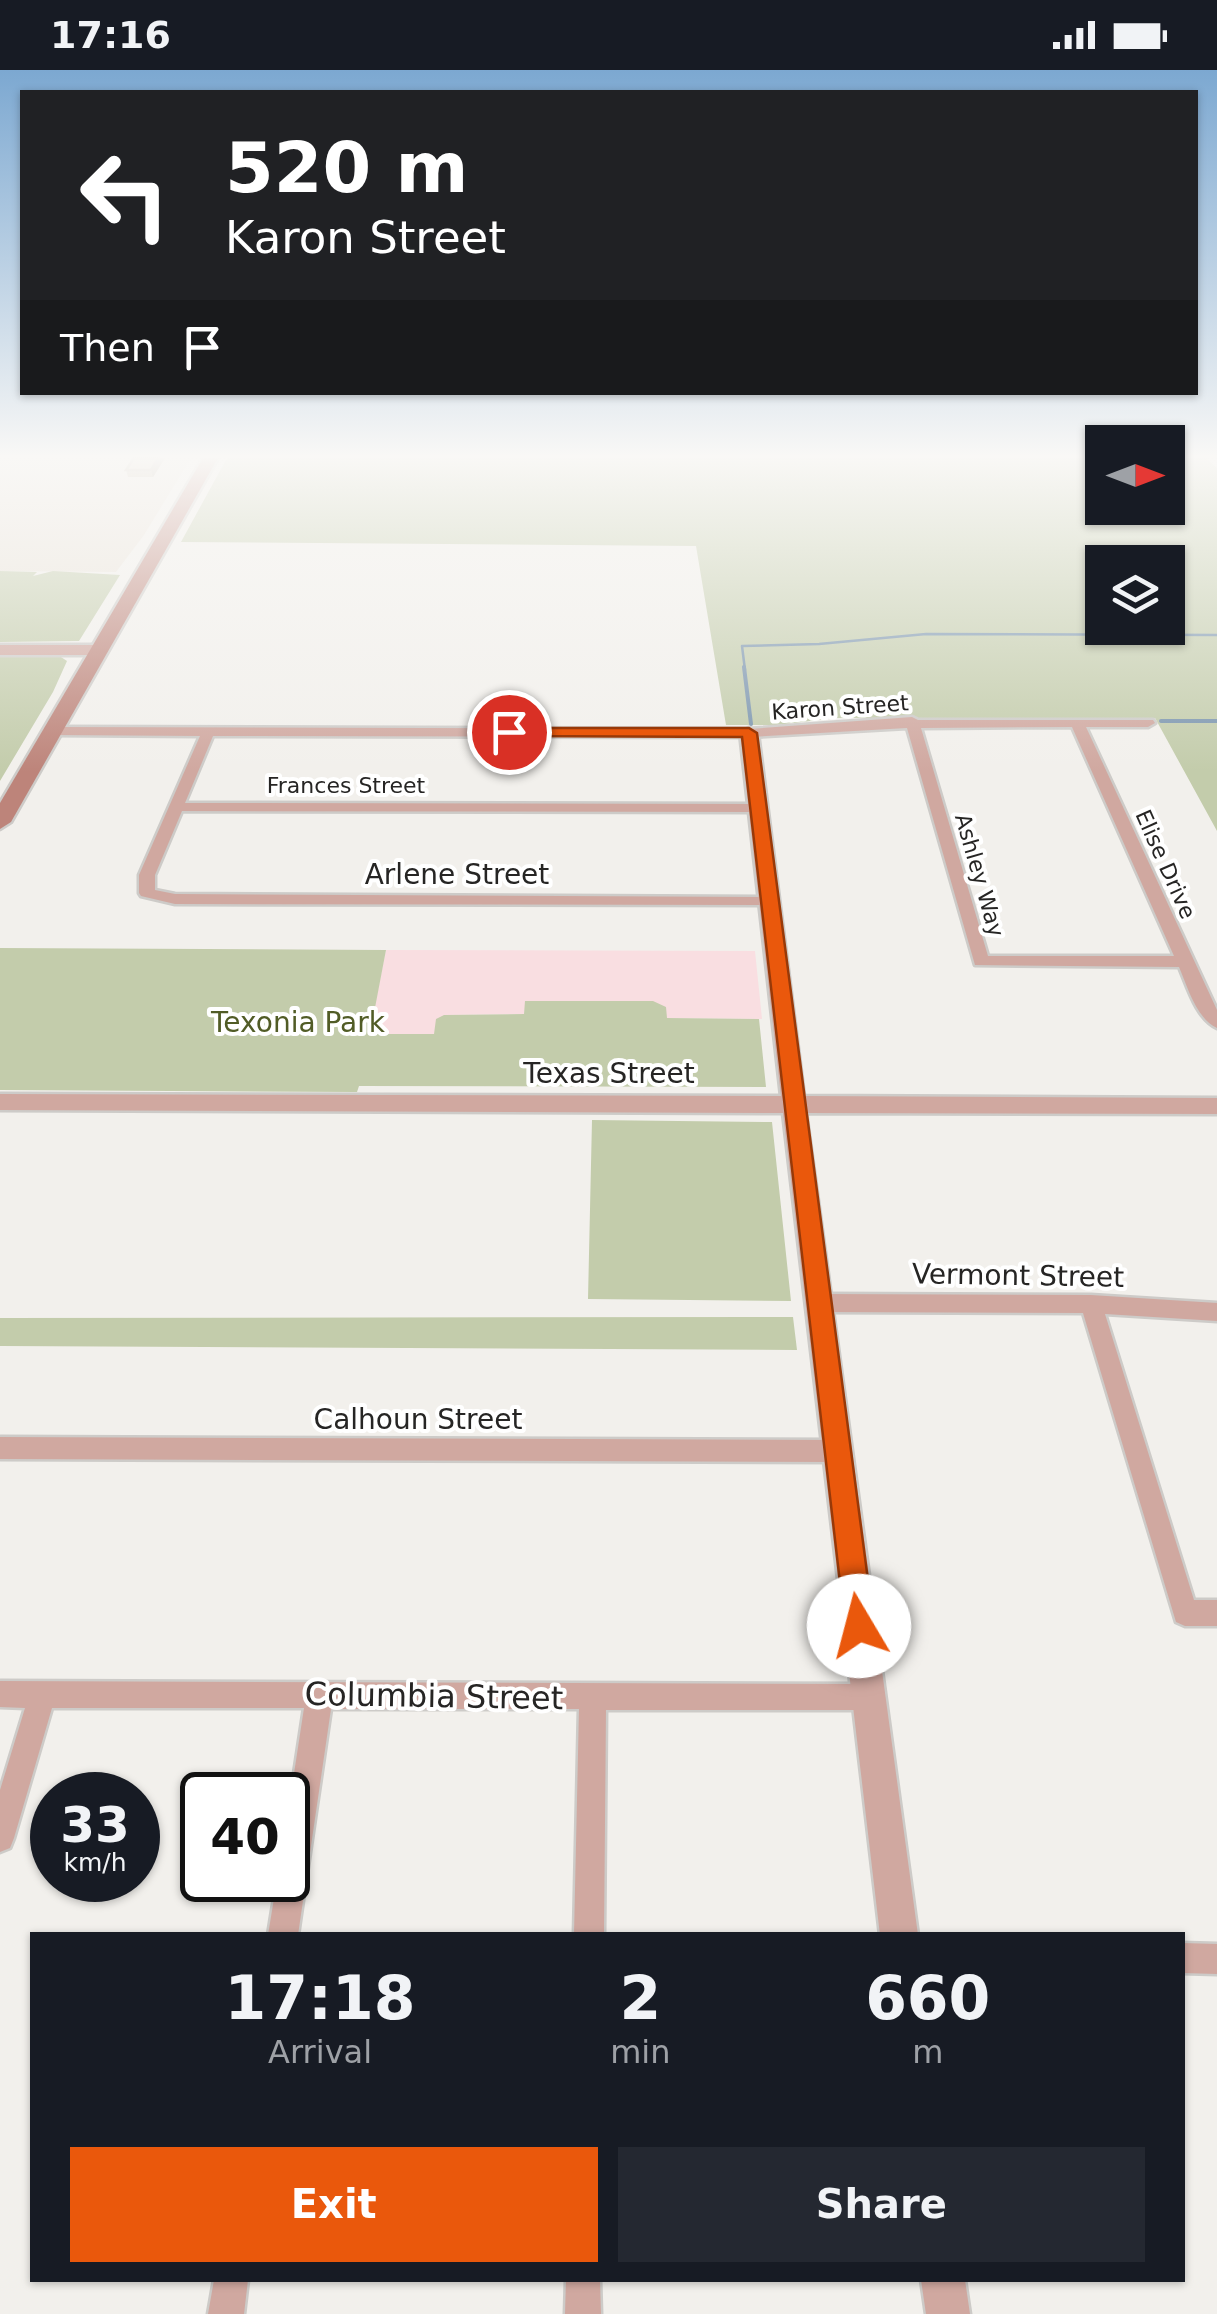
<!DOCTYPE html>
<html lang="en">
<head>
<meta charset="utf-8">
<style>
	body { margin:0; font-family:"DejaVu Sans",sans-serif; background:#242831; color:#f1f3f6; height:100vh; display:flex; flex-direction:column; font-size:38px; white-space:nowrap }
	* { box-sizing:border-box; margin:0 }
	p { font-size:32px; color:#9ea1a6 }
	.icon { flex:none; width:55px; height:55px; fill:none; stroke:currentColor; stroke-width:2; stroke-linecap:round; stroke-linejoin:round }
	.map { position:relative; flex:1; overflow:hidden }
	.side { position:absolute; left:30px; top:1862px; width:1155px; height:350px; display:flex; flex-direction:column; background:#171b24; border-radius:0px; box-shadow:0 2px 8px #0004 }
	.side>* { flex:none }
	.banner { position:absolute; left:20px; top:20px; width:1178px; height:305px; border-radius:0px; box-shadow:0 2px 8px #0004; background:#202124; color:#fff; overflow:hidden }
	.needle { width:65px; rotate:90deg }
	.buttons { position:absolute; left:1085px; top:355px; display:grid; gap:20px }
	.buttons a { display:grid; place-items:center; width:100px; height:100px; border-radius:0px; background:#171b24; box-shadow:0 2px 8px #0004; font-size:50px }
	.speed { position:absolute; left:30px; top:1702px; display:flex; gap:20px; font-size:50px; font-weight:700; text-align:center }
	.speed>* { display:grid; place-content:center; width:130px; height:130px; border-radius:50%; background:#171b24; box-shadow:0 2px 8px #0004; line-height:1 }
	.speed small { font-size:25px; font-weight:400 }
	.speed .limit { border:5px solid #111; border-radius:15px; background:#fff; color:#111 }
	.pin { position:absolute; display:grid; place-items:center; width:85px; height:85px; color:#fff; margin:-42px; border:5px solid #fff; border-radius:50%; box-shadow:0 2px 10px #0007 }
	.me { position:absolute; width:110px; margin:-55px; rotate:352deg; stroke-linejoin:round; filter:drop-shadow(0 0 8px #0008) }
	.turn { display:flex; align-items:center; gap:35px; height:210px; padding:0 40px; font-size:45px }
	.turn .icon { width:130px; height:130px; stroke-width:2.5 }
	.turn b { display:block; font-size:70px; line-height:85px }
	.then { display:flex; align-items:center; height:95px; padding:0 40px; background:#0003; gap:20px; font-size:38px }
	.eta { display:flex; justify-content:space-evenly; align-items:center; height:170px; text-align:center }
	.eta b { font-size:60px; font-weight:600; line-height:70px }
	.cta { display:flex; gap:20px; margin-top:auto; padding:20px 40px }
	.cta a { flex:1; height:115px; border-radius:0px; background:#ea580c; color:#fff; font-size:40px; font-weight:600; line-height:115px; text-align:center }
	.cta a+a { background:#242831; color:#f1f3f6 }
	.status { display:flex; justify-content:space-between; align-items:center; height:70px; padding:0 50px; background:#171b24; direction:ltr }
	.status svg { height:28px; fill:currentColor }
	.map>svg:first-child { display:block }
</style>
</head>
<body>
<div class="status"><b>17:16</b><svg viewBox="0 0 49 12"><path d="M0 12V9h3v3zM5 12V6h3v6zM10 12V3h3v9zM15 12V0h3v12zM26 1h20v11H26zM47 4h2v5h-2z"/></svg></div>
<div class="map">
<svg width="1217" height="2244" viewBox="0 0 1217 2244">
	<rect width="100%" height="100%" fill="#f2f0ec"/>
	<path fill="#eae3d9" d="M 0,388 L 191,388 L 144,465 L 116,502 L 0,501 Z"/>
	<path fill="#f9dee1" d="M 386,880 L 755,881 L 762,949 L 666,948 L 526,931 L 524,944 L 444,945 L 434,964 L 369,964 Z"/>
	<path fill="#c3ccab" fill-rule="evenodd" d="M 227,388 L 1102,388 L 1102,438 L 1168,438 L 1168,388 L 1206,388 L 1217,398 L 1217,761 L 1155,648 L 836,648 L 776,655 L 726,655 L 696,476 L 181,472 ZM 1102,492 L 1168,492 L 1168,558 L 1102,558 Z
		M 0,501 L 37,502 L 33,506 L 53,501 L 120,505 L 79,571 L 0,572 Z
		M 0,587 L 61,587 L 67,591 L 53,622 L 0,711 Z
		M 0,878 L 386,880 L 370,964 L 434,964 L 436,949 L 444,945 L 524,944 L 525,931 L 653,931 L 666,937 L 667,948 L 759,949 L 766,1017 L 359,1016 L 357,1022 L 0,1020 Z
		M 592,1050 L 772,1052 L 791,1231 L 588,1229 Z
		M 793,1247 L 797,1280 L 0,1276 L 0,1248 Z"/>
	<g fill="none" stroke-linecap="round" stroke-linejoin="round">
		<path stroke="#7b95ae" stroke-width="2.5" d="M 745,600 L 742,576 L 819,574 L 926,564 L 1217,565"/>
		<path stroke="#7b95ae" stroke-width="4" d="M 744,597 L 751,654
			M 1161,651 L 1217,651"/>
		<g stroke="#cdcbc8" stroke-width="5">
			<path id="minor" d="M 912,647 L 918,650 L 1153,650 L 1155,653 L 1148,657 L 1086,657 L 1217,940 L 1217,958 C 1196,948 1188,918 1179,897 L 975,895 L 907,658 L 749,667 L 213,666 L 185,733 L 758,734 L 765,738 L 758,742 L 182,741 L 155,805 L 155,820 L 175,824 L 774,827 L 774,833 L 768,835 L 175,834 L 141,826 L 139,823 L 139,805 L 200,666 L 53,665 L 46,661 L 53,657 L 749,659 ZM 1072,657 L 1174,886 L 988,886 L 921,658 Z
				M 819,1224 L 1091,1225 L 1217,1233 L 1217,1251 L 1105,1244 L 1194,1530 L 1217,1530 L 1217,1556 L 1185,1556 L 1176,1552 L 1083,1243 L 819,1242 L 811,1239 L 808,1233 L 811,1227 Z
				M 0,1367 L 836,1370 L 844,1373 L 848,1381 L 844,1389 L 836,1392 L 0,1389 Z
				M 0,1611 L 868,1614 L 878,1617 L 881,1627 L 878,1637 L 868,1640 L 606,1640 L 604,1865 L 574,1865 L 579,1639 L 331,1639 L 298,1865 L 268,1865 L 277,1810 L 288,1810 L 288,1743 L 304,1638 L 52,1638 L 14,1768 L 10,1778 L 0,1782 L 0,1720 L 25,1638 L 0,1637 Z
				M 1182,1873 L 1217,1874 L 1217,1904 L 1182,1903 Z
				M 214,2210 L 248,2210 L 244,2244 L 208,2244 Z
				M 566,2210 L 600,2210 L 601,2244 L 565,2244 Z"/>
		</g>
		<g stroke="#cdcbc8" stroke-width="5">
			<path id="tertiary" d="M 0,575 L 100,575 L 108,580 L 100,585 L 0,585 Z
				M 749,658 L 758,663 L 804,1026 L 1217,1028 L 1217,1044 L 806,1043 L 918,1865 L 880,1865 L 783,1043 L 0,1040 L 0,1024 L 781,1026 L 740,663 Z
				M 921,2210 L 965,2210 L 970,2244 L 926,2244 Z"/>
		</g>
		<g stroke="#cdcbc8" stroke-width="5">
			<path id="secondary" d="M 203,388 L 218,388 L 11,752 L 0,759 L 0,733 Z"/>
		</g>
		<use href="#minor" fill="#d0a8a0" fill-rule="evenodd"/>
		<use href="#tertiary" fill="#d0a8a0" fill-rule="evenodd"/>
		<use href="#secondary" fill="#bd847a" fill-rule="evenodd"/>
	</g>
	<path fill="#b6a38a" d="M 165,388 L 153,407 L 128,407 L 126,400 Z"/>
	<path fill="#948470" d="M 158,388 L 165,388 L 153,407 L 151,400 Z"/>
	<path fill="#d4bda0" stroke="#948470" stroke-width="2.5" d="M 134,388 L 158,388 L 151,400 L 126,400 Z"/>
	<linearGradient id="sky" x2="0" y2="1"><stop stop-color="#7ca8d1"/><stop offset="0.55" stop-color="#f9f8f6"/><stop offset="1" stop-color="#f9f8f6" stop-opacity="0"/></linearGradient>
	<rect width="1217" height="702" fill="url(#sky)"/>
	<path fill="#ea580c" stroke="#983908" stroke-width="2.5" d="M 503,658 L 749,658 L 757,663 L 874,1556 L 870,1567 L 859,1571 L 849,1567 L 845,1556 L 742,667 L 509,666 L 501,662 Z"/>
	<g text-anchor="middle" stroke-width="8" stroke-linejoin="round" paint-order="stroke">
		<g font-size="22" fill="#262524" stroke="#fff">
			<text transform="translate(840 637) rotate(-4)" y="8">Karon Street</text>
			<text x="346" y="723">Frances Street</text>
			<text transform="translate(1166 794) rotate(66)" y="8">Elise Drive</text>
			<text transform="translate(980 805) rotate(74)" y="8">Ashley Way</text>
		</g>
		<g font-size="28" fill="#262524" stroke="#fff">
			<text x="457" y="814">Arlene Street</text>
			<text x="609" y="1013">Texas Street</text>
			<text transform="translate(1018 1205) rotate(1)" y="10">Vermont Street</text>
			<text x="418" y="1359">Calhoun Street</text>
		</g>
		<g font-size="28" fill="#515c26" stroke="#fff">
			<text x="298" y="962">Texonia Park</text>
		</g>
		<g font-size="32" fill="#262524" stroke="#fff">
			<text transform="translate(434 1626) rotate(1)" y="11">Columbia Street</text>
		</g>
	</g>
</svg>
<div class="buttons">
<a><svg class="needle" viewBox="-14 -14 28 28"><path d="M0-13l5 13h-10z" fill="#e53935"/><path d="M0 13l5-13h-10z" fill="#9ea1a6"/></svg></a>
<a><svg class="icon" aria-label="layers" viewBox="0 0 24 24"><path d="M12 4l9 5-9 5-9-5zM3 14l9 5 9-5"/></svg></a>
</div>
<div class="speed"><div>33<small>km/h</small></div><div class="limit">40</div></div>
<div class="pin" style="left:509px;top:662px;background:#d93025"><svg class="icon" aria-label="arrive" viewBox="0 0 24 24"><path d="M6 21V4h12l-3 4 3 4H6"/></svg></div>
<svg class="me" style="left:859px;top:1556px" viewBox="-20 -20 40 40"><circle r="19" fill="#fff"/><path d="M0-13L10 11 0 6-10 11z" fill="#ea580c"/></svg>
<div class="banner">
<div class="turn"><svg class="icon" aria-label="left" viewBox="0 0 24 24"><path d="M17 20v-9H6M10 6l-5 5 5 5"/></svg><div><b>520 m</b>Karon Street</div></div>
<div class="then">Then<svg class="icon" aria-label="arrive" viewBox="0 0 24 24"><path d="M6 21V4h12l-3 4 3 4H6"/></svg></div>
</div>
<section class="side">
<div class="eta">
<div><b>17:18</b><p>Arrival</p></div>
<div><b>2</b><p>min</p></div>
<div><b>660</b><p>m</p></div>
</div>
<div class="cta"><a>Exit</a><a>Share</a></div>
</section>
</div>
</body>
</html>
